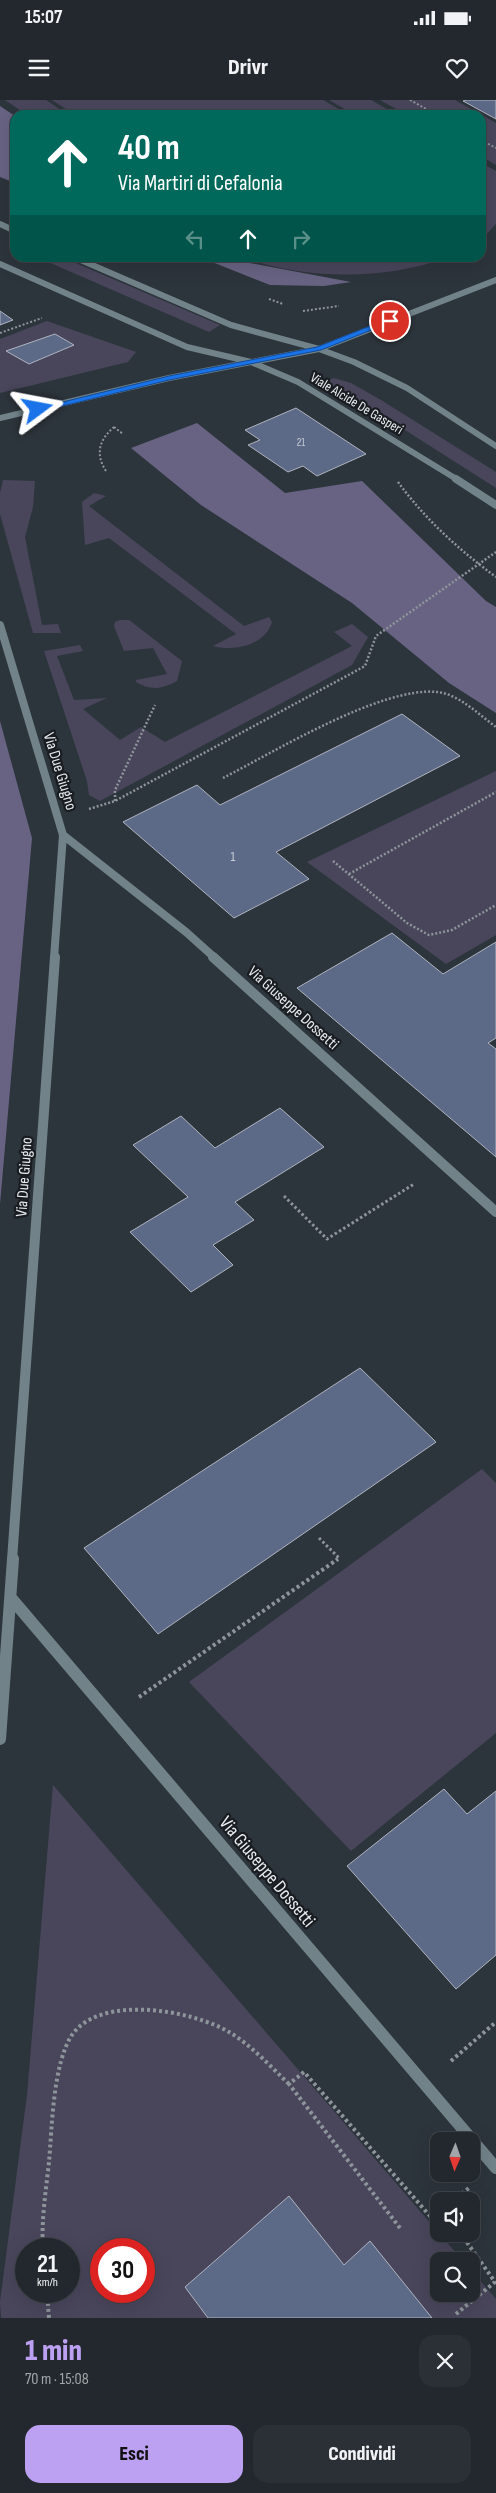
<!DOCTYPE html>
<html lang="it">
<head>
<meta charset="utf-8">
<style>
	body { margin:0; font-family:"Sofia Sans Condensed",sans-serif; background:#2a3035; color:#f1f3f6; height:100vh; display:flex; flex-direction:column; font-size:19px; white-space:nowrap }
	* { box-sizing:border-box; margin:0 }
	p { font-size:16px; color:#a2a6aa }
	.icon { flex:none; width:28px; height:28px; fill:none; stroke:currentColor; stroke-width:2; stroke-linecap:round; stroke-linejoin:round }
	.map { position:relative; height:2218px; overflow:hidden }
	.side { display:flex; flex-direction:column; background:#22282d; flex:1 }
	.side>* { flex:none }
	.top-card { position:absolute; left:10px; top:10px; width:476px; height:152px; border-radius:15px; box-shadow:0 5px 20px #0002,0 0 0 1px #3f4449; background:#00695c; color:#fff; overflow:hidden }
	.needle { width:32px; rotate:182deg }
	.fabs { position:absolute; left:430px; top:2032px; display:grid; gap:10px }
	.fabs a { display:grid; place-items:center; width:50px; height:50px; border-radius:10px; background:#22282d; box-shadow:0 5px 20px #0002,0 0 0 1px #3f4449; font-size:25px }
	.speed { position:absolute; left:15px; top:2138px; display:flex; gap:10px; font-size:25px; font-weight:700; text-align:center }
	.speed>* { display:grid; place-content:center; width:65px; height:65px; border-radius:50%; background:#22282d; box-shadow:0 5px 20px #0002,0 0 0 1px #3f4449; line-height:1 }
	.speed small { font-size:12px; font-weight:400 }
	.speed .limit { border:8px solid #d22; background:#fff; color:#111 }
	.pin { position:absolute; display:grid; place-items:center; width:42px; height:42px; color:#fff; margin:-21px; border:2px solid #fff; border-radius:50%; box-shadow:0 1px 5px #0007 }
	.me { position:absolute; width:55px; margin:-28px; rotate:77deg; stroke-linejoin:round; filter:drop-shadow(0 0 4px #0008) }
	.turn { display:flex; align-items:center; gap:18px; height:105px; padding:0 25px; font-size:22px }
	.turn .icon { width:65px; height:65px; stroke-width:2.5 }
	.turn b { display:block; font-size:35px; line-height:42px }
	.lanes { display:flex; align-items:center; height:48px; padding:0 25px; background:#0003; justify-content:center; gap:25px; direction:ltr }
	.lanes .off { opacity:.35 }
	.round { display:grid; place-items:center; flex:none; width:52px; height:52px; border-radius:15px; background:#2a3035 }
	.summary { display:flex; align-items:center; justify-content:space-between; height:85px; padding:0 25px }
	h1 { font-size:30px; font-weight:800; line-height:38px; color:#bca0f2 }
	.primary-button { display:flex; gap:10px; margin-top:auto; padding:10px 25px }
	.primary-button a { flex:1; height:58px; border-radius:15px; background:#bca0f2; color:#111; font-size:20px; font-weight:800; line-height:58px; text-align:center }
	.primary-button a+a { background:#2a3035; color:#f1f3f6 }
	.status { display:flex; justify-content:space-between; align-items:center; height:35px; padding:0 25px; background:#22282d; direction:ltr }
	.status svg { height:14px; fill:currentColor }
	header { display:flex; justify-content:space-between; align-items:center; height:65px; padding:0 25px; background:#22282d; font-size:22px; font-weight:800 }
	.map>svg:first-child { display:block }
</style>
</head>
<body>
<div class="status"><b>15:07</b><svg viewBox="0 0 49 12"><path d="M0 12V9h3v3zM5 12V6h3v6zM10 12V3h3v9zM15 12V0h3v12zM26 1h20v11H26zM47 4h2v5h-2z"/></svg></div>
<header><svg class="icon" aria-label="menu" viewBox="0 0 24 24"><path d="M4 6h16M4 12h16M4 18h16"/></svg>Drivr<svg class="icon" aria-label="heart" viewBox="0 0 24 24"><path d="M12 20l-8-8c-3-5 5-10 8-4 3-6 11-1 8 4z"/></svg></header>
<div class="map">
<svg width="496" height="2218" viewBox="0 0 496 2218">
	<rect width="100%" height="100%" fill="#2d353c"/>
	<path fill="#49465c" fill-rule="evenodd" d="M 5,0 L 46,0 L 68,15 L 27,15 Z
		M 52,0 L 323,0 L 349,15 L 75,15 Z
		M 329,0 L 371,0 L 397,15 L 355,15 Z
		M 380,0 L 455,0 L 496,23 L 496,65 L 481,56 L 481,15 L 407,15 Z
		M 481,63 L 496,71 L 496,124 L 481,140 Z
		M 39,158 L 64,158 L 220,225 L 209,232 Z
		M 244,158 L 447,158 C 382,180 309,180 244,158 Z
		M 47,221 L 136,252 L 128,262 L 0,293 L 0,239 Z
		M 334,278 L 351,283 L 381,300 L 496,372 L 496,388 L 355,298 L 325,282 Z
		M 3,380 L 35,381 L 33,407 L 25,437 L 42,525 L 58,524 L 61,533 L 33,533 L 0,414 L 0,393 Z
		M 94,393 L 106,396 L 89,406 L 244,526 L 269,517 L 272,522 C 265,545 235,552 213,546 L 236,534 L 109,438 L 85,445 L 82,402 Z
		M 120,520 L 129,520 L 182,561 L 177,581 C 163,589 151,591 136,582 L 136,580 L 167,574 L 153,548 L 124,551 L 114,526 L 115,522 Z
		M 352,524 L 368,537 L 352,565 L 100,701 L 89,695 L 87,681 L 44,551 L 80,545 L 83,551 L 57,556 L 74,600 L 107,598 L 83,609 L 120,640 L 141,627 L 165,642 L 352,546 L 334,532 Z
		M 496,671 L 496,835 L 446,864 L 307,762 Z
		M 482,1369 L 496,1383 L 496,1633 L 351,1751 L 189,1582 Z
		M 53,1685 L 463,2161 L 439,2161 L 439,2194 L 471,2194 L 471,2170 L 496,2199 L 496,2218 L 1,2218 L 0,2202 L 27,1995 ZM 26,2149 L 69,2149 L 69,2191 L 26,2191 ZM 101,2149 L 144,2149 L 144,2191 L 101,2191 Z"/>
	<path fill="#686383" d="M 0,6 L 15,16 L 15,83 L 0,77 Z
		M 202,158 L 223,158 L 351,182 L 324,186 L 270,185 Z
		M 197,323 L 285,393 L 362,381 L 486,501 L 496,507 L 496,613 L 449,583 L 352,503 L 201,405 L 131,348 Z
		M 0,621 L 32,738 L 0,1104 Z"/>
	<path fill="#5c6987" stroke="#afb4bf" d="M 467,0 L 496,0 L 496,19 L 463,1 Z
		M 0,211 L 13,220 L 0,225 Z
		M 55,234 L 74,245 L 29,264 L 6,251 Z
		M 296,308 L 366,354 L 317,376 L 303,366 L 288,372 L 248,345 L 260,340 L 245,330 Z
		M 402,614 L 460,656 L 276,752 L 309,779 L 234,818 L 123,722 L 197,685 L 220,705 Z
		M 392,833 L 443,874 L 496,842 L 496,938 L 488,943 L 496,949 L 496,1057 L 297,888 Z
		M 280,1008 L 324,1047 L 235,1102 L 254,1120 L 213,1145 L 233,1165 L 191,1192 L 130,1132 L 188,1097 L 133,1045 L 181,1016 L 215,1048 Z
		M 360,1268 L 436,1342 L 158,1534 L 84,1448 Z
		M 444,1689 L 467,1714 L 496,1691 L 496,1855 L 456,1889 L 347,1766 Z
		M 289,2096 L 344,2165 L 370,2141 L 432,2218 L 208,2218 L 185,2187 Z"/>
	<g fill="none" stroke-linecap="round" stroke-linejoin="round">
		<path stroke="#8e959a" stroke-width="2" stroke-dasharray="2 2" stroke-linecap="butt" d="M 410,0 L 437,15
			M 481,40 L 496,48
			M 269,199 L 283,204
			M 303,211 L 339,206
			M 0,233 L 42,218
			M 114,327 L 123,334
			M 106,371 C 95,354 99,340 114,327"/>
		<path stroke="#8e959a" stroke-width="2.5" stroke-dasharray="2 2" stroke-linecap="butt" d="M 398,382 C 425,419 459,450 496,477
			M 223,678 C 274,652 382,586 437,592 C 459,594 479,615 496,627
			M 115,701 L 115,690 L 155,605
			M 89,709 L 115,701 L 365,566 L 376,536 L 496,452
			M 333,761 L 407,823 L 429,835 L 452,830 L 496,805
			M 349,774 L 496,692"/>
		<path stroke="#8e959a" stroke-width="3" stroke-dasharray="2.5 2.5" stroke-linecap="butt" d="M 284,1096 L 327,1139 L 414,1084
			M 319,1438 L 339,1458 L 336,1460"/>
		<path stroke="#8e959a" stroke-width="4" stroke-dasharray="3 3" stroke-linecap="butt" d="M 139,1597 L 338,1459
			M 451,1961 L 496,1922
			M 452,2101 L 469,2088
			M 400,2128 L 289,1984 L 304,1972 L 430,2116 L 439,2110
			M 43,2149 C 41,2120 46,2091 49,2062 C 52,2028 53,1963 72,1935 C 100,1894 192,1910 229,1932 C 251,1945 270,1966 289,1984
			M 47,2191 L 49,2218
			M 456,2214 L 495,2182 L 461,2134"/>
		<path stroke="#718389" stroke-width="6" d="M 0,318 L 169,278 L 251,262"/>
		<path stroke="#718389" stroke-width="8" d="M 0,525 L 63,735 L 54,858
			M 63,735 L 186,832 L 215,858"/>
		<path stroke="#718389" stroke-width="10" d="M 213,857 L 496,1112
			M 12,1460 L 55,857"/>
		<path stroke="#718389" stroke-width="12" d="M 11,1498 L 496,2068
			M 0,1639 L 13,1459"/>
		<path stroke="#718389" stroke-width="6" d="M 0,124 L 15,131
			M 76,158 L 231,225 L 319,249 L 354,262 L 407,288 L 496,346
			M 0,164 L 187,247 L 251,262 L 298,282 L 458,380
			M 252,262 L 319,249 L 496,180"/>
		<path stroke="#718389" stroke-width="8" d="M 456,379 L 496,405"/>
	</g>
	<path fill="#1a73e8" stroke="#114b97" d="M 388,219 L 394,221 L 321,250 L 169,280 L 38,312 L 34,309 L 169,276 L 317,247 Z"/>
	<g text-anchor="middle" stroke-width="4.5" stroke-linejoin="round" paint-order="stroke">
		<g font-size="11" fill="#c4ccd6">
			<text x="301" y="346">21</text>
		</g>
		<g font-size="14" fill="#e7edf1" stroke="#191c20">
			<text transform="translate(357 303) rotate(31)" y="5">Viale Alcide De Gasperi</text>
		</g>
		<g font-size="14" fill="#c4ccd6">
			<text x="233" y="761">1</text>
		</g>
		<g font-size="16" fill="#e7edf1" stroke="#191c20">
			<text transform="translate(61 671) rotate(73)" y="6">Via Due Giugno</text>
			<text transform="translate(294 907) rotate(42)" y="6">Via Giuseppe Dossetti</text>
			<text transform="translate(23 1077) rotate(-86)" y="6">Via Due Giugno</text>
		</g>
		<g font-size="19" fill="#e7edf1" stroke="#191c20">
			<text transform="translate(268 1771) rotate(50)" y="7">Via Giuseppe Dossetti</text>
		</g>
	</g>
</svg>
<div class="fabs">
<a><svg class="needle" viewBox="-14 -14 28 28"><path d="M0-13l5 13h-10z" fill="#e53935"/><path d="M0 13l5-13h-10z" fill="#a2a6aa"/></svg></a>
<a><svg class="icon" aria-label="sound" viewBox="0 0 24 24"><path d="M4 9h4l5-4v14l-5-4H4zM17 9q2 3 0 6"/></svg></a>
<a><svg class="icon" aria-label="search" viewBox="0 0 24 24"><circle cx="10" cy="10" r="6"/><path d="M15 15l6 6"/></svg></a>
</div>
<div class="speed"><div>21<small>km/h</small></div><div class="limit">30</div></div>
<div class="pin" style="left:390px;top:221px;background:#d93025"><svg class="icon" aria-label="arrive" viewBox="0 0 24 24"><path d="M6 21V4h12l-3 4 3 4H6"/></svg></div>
<svg class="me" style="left:38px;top:309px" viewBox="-20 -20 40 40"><path d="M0-17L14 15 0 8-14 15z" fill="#1a73e8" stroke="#fff" stroke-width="4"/></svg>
<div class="top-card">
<div class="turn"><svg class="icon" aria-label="ahead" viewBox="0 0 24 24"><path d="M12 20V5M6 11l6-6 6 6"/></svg><div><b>40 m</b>Via Martiri di Cefalonia</div></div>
<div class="lanes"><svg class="icon off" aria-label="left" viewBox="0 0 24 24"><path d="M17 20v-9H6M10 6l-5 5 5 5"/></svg><svg class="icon" aria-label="ahead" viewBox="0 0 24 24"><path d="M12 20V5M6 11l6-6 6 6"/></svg><svg class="icon off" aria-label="right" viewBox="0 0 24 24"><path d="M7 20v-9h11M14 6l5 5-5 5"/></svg></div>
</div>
</div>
<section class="side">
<div class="summary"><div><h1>1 min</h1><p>70 m · 15:08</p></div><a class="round"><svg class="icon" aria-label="close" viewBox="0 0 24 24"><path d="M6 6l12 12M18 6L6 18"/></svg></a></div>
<div class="primary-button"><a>Esci</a><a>Condividi</a></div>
</section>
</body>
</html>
